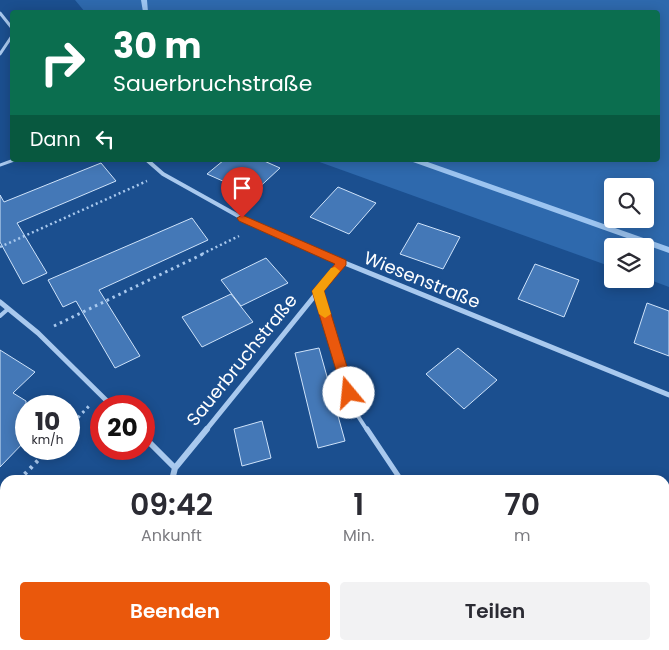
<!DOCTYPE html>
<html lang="de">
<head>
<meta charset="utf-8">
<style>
	body { margin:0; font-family:Poppins,sans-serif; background:#f2f2f3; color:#2b2b33; height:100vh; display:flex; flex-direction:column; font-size:19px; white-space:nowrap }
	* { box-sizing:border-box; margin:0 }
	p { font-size:16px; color:#7c7c81 }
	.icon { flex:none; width:28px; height:28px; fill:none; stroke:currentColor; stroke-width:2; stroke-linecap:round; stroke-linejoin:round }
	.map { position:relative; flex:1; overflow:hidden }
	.side { position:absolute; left:0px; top:475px; width:670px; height:175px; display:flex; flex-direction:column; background:#fff; border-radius:15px 15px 0 0; box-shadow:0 2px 12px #0003 }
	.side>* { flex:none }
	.top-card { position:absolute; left:10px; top:10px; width:650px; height:152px; border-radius:5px; box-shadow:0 2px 12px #0003; background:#0b6e4f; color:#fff; overflow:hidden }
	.controls { position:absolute; left:604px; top:178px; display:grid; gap:10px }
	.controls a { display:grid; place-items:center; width:50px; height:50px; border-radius:5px; background:#fff; box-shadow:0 2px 12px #0003; font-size:25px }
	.speed { position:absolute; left:15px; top:395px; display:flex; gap:10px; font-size:25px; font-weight:700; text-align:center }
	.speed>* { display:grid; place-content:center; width:65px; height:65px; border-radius:50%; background:#fff; box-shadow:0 2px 12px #0003; line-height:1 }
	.speed small { font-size:12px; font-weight:400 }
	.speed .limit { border:8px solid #d22; background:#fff; color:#111 }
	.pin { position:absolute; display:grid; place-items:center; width:42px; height:42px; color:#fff; margin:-51px -21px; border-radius:50% 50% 50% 0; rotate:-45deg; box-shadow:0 0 5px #0007 }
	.pin .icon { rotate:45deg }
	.me { position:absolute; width:55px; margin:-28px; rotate:343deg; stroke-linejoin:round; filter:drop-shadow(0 0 4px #0008) }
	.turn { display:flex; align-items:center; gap:18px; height:105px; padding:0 20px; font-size:22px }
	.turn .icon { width:65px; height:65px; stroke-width:2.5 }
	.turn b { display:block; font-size:35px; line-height:42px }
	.then { display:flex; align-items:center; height:48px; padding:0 20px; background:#0003; gap:10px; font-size:19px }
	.eta { display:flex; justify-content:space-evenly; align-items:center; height:85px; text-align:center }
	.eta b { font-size:30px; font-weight:600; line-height:35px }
	.button { display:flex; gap:10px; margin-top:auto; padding:10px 20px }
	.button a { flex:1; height:58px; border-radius:5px; background:#ea580c; color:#fff; font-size:20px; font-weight:600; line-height:58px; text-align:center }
	.button a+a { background:#f2f2f3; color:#2b2b33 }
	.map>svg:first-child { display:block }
</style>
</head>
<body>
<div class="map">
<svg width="669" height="650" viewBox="0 0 669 650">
	<rect width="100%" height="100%" fill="#1b4f8f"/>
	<path fill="#2e69ad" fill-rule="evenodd" d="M 75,0 L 669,0 L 669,287 L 645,278 L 645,246 L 612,246 L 612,267 L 314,160 L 658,160 L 658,12 L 85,12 ZM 612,186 L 645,186 L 645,219 L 612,219 Z"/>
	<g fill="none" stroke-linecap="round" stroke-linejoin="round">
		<path fill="#9cc4f0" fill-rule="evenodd" d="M 141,0 L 147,0 L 148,12 L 143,12 Z
			M 412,160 L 422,160 L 669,247 L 669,253 L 413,162 Z"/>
	</g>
	<path fill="#4478b7" stroke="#cfe3fa" d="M 224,160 L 262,160 L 280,168 L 252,194 L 207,174 Z
		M 101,163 L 116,181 L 17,223 L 47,273 L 23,284 L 0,242 L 0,195 L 4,202 Z
		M 338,187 L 376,203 L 349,234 L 310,217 Z
		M 192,218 L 208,240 L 99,290 L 140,356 L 115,368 L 76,301 L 63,307 L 48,280 Z
		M 418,223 L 460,237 L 443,269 L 400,254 Z
		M 266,258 L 288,283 L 241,306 L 221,280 Z
		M 535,264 L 579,280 L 564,317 L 518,299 Z
		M 231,294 L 253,322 L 202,347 L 182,317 Z
		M 647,303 L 669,311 L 669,356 L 634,343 Z
		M 319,348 L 345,441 L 318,448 L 295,353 Z
		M 458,348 L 497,380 L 464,409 L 426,374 Z
		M 0,350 L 35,372 L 13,393 L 26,401 L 26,440 L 0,467 Z
		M 262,421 L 271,458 L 242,466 L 234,429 Z"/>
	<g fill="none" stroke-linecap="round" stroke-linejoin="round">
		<path stroke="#a9c9ee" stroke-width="2.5" stroke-dasharray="2 3" stroke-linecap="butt" d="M 0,247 L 147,181
			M 202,254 L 239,236"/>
		<path stroke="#a9c9ee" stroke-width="3" stroke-dasharray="2.5 4" stroke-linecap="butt" d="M 54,326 L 205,253
			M 69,427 L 89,406"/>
		<path stroke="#a9c9ee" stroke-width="4" stroke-dasharray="3 5" stroke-linecap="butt" d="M 19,480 L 49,449
			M 0,500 L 5,495
			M 187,649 L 198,645"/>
		<path stroke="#a9c9ee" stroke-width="3" d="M 0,165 L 14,160"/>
		<path stroke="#a9c9ee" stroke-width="4" d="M 318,291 L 354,410 L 367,430
			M 0,316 L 8,309"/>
		<path stroke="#a9c9ee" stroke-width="5" d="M 367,429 L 401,480
			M 522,645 L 525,650"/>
		<path stroke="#a9c9ee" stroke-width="3" d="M 0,13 L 12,28
			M 0,54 L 12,36"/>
		<path stroke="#a9c9ee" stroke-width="4" d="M 147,160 L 163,174 L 258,227 L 323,254"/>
		<path stroke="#a9c9ee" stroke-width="5" d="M 320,253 L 669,395
			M 0,302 L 38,333 L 112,406
			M 206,430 L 342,262"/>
		<path stroke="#a9c9ee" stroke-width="6" d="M 144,437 L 175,468
			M 172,480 L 175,468 L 207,429
			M 169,645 L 169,650"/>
	</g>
	<path fill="#ea580c" stroke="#983908" d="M 242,215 L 346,260 L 346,265 L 324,291 L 355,393 L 354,397 L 349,399 L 343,393 L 312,291 L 335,264 L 239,221 L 237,218 Z"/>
	<path fill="#f59e0b" d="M 335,267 L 340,271 L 324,291 L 331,314 L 325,318 L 319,314 L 312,291 L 331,268 Z"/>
	<g text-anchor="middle" stroke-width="5" stroke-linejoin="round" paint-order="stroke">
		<g font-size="18" fill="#fff" stroke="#1b4f8f">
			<text transform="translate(422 280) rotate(22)" y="6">Wiesenstraße</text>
			<text transform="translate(242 360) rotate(-51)" y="6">Sauerbruchstraße</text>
		</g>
	</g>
</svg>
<div class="controls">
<a><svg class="icon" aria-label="search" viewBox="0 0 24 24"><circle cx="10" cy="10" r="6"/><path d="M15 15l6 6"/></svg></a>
<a><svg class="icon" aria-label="layers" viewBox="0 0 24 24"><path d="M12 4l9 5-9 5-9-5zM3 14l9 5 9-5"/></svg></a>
</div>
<div class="speed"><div>10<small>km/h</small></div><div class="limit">20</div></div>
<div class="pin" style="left:242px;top:218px;background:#d93025"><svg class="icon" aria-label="arrive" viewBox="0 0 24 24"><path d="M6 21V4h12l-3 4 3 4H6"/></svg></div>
<svg class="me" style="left:349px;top:393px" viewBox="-20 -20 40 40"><circle r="19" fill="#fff"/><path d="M0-13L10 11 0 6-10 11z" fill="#ea580c"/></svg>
<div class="top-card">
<div class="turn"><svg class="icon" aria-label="right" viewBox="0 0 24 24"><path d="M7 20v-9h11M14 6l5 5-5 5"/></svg><div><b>30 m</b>Sauerbruchstraße</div></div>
<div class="then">Dann<svg class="icon" aria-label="left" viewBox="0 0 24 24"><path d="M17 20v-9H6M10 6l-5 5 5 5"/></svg></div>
</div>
<section class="side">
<div class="eta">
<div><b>09:42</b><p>Ankunft</p></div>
<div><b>1</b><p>Min.</p></div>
<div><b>70</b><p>m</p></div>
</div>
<div class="button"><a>Beenden</a><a>Teilen</a></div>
</section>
</div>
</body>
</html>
